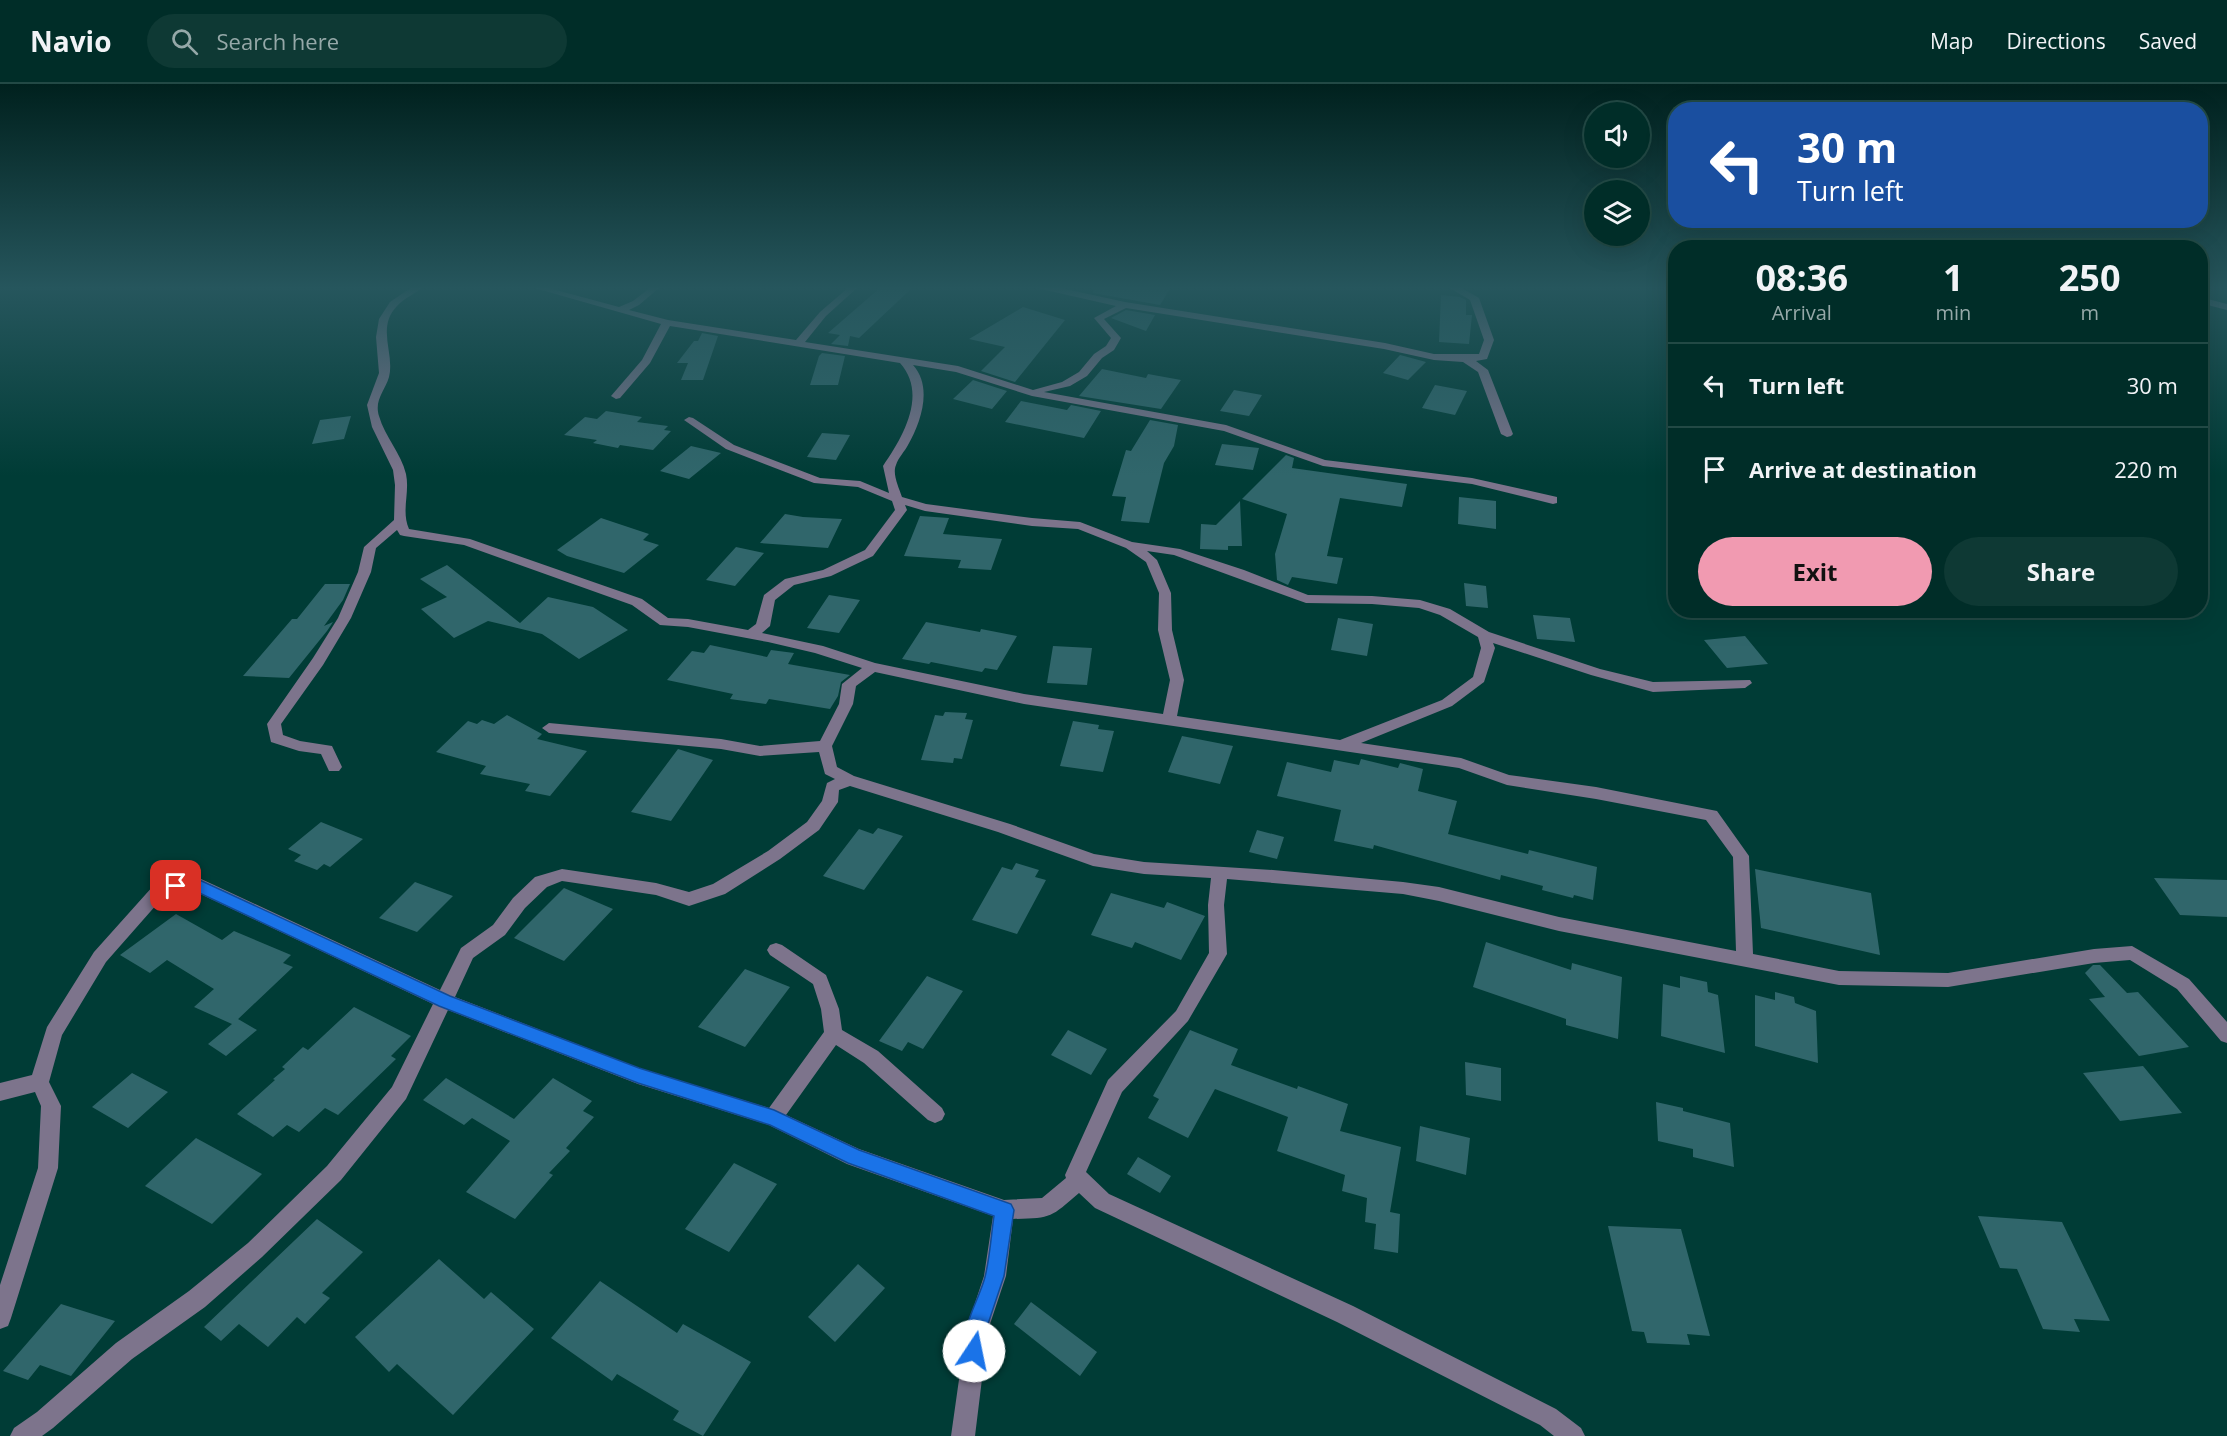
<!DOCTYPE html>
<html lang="en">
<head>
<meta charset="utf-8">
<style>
	body { margin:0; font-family:"Open Sans",sans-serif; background:#0e3934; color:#f1f3f6; height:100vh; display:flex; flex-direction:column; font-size:22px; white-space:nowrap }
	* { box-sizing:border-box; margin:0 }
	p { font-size:20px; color:#95a8a8 }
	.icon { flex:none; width:33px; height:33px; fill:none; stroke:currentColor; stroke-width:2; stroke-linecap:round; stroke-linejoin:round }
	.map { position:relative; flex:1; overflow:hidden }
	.details { position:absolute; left:1668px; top:156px; width:540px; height:378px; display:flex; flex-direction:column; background:#002d28; border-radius:24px; box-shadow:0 6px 24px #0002,0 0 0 2px #224945 }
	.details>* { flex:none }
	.guide { position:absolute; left:1668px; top:18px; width:540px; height:126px; border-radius:24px; box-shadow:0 6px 24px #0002,0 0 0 2px #224945; background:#1a4fa0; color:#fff; overflow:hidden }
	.tools { position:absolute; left:1584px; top:18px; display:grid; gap:12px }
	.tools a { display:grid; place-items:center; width:66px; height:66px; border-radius:50%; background:#002d28; box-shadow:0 6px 24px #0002,0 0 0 2px #224945; font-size:30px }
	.pin { position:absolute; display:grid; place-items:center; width:51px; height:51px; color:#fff; margin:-26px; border-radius:12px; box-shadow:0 3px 9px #0006 }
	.me { position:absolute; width:66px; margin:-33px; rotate:11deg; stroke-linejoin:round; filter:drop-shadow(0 0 4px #0008) }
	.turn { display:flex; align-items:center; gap:21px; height:126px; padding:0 30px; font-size:27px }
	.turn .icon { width:78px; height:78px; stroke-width:2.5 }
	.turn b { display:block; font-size:42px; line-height:51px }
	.eta { display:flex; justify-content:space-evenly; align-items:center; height:102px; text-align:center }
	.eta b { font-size:36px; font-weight:700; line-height:42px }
	.button { display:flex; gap:12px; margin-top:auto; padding:12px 30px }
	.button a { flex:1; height:69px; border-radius:36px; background:#f19ab1; color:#111; font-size:24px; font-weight:700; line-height:69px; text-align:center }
	.button a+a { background:#0e3934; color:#f1f3f6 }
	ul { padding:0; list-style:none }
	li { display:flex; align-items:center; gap:18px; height:84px; padding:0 30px; border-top:2px solid #224945 }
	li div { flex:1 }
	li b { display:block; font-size:22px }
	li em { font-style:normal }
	header { display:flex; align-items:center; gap:36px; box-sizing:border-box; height:84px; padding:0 30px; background:#002d28; border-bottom:2px solid #224945 }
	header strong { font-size:28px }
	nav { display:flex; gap:33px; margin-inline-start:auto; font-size:21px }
	.search { width:420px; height:54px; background:#0e3934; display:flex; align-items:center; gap:15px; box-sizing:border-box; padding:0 21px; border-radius:33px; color:#95a8a8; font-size:22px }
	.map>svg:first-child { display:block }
</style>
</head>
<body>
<header>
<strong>Navio</strong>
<div class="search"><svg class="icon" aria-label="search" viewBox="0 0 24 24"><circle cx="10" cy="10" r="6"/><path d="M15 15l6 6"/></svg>Search here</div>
<nav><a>Map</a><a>Directions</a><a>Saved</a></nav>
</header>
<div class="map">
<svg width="2227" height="1352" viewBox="0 0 2227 1352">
	<rect width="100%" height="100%" fill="#003c36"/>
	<path fill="#30666b" d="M 881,203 L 913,203 L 859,254 L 850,252 L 848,262 L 831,260 L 840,251 L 828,249 Z
		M 1095,203 L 1171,203 L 1160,221 L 1093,209 Z
		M 1441,211 L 1460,213 L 1466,216 L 1466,231 L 1472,231 L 1469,260 L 1439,258 Z
		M 1023,223 L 1065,236 L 1015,298 L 981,287 L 1005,263 L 969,255 Z
		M 1126,226 L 1155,231 L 1146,247 L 1111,234 Z
		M 702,249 L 718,252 L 703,296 L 681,296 L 688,279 L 677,279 L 694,257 L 698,257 Z
		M 822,269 L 845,272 L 838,301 L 810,301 L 819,272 Z
		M 1400,271 L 1404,272 L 1426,278 L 1408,296 L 1383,289 Z
		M 1102,285 L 1146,294 L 1148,290 L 1181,296 L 1161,325 L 1079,312 Z
		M 973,296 L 1007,307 L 992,325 L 953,315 Z
		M 1435,301 L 1467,307 L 1455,331 L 1422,324 Z
		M 1234,306 L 1262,311 L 1249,332 L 1220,327 Z
		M 1021,317 L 1067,326 L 1071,321 L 1101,327 L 1084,354 L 1005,338 Z
		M 606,327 L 642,333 L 637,338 L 668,342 L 664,346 L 671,347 L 653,366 L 620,361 L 618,364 L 593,359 L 597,356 L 564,351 L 585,333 L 597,335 Z
		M 351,332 L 344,355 L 312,360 L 320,336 Z
		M 1150,336 L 1178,341 L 1174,362 L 1164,379 L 1149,439 L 1121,437 L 1126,413 L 1112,412 L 1126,366 L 1131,367 Z
		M 822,349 L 850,351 L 836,376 L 807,373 Z
		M 1222,360 L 1259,364 L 1253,386 L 1215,381 Z
		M 691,362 L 721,369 L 689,395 L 660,387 Z
		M 1286,371 L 1294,374 L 1292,384 L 1407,400 L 1402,423 L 1340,414 L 1327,472 L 1343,474 L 1337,500 L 1292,493 L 1288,501 L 1277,496 L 1275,470 L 1287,430 L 1242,415 Z
		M 1459,413 L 1496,417 L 1496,445 L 1458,440 Z
		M 1240,417 L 1242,462 L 1228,462 L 1228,466 L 1200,465 L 1201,440 L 1216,441 Z
		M 785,430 L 803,433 L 842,435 L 828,464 L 760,459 Z
		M 920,432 L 949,434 L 943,450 L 1002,455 L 991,486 L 958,484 L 961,476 L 904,472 Z
		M 601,434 L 649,450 L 643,456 L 659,461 L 624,489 L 567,472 L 557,466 Z
		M 736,463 L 764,469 L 735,502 L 706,496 Z
		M 447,481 L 520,539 L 548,513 L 593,523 L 628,546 L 579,575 L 542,550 L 488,537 L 454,554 L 421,525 L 447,513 L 420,495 Z
		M 1464,499 L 1486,502 L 1488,524 L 1466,522 Z
		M 325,500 L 350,500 L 343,516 L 324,542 L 333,538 L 327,547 L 289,594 L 243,592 L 292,535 L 297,535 Z
		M 829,511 L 860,516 L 839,549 L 807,544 Z
		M 1533,531 L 1570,534 L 1575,558 L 1537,555 Z
		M 1338,534 L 1373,540 L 1367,572 L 1331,566 Z
		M 926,538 L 980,548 L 981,545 L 1017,552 L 997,586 L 985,584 L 982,588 L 931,578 L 929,580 L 902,575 Z
		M 1745,552 L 1768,580 L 1727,584 L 1704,556 Z
		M 710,561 L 767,573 L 771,566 L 794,569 L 788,580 L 850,591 L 841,598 L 838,612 L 830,625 L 769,615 L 766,620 L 730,615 L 733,610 L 667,596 L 692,567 L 704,569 Z
		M 1053,562 L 1092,564 L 1087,601 L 1047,599 Z
		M 945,628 L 967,629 L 965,635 L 973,636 L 962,675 L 954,674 L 953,679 L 921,676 L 935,631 L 943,632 Z
		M 507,631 L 542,650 L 537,655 L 587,667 L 550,712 L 525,707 L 530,700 L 480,690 L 486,682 L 436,668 L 468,637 L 477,640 L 482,636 L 494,640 Z
		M 1073,637 L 1099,641 L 1098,645 L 1114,647 L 1103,688 L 1060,682 Z
		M 1182,652 L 1233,662 L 1220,700 L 1168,688 Z
		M 678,665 L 713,676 L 671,737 L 631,728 Z
		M 1361,675 L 1398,684 L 1400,679 L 1423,685 L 1418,707 L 1457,717 L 1448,750 L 1528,770 L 1529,766 L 1597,783 L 1593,816 L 1574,811 L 1573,814 L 1542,806 L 1543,802 L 1501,791 L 1500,796 L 1374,761 L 1373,765 L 1334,757 L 1341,726 L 1277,712 L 1287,678 L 1331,688 L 1334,676 L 1359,681 Z
		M 321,738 L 363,755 L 330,783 L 324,780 L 317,786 L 294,777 L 301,771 L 288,765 Z
		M 878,744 L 903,752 L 864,806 L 823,792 L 859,745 L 873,750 Z
		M 1257,746 L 1284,753 L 1277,775 L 1249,768 Z
		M 1016,779 L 1039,786 L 1035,793 L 1046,796 L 1017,850 L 972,836 L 1002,783 L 1012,786 Z
		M 1755,785 L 1871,809 L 1880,871 L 1761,844 Z
		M 2154,794 L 2227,796 L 2227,833 L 2180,831 Z
		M 415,798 L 453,812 L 417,848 L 379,834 Z
		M 564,804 L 613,825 L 564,877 L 514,854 Z
		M 1111,809 L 1164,824 L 1167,818 L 1205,832 L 1181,876 L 1135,858 L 1132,864 L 1091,851 Z
		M 176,830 L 222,856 L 234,847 L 291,871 L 283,879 L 293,883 L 235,938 L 238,935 L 257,946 L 226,972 L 208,960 L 232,940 L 194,923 L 214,905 L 167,876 L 150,889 L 120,871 Z
		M 1486,858 L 1571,886 L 1572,879 L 1622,893 L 1618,955 L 1566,941 L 1566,935 L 1473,903 Z
		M 2093,881 L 2100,881 L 2127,909 L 2138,908 L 2189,963 L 2139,972 L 2089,915 L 2105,913 L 2085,889 Z
		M 745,885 L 790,903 L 745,963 L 698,943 Z
		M 927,892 L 963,907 L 923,965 L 908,958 L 902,967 L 879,957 Z
		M 1680,892 L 1707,898 L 1708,908 L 1718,911 L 1725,969 L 1661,952 L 1663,900 L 1680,904 Z
		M 1775,908 L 1794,913 L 1795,919 L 1816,927 L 1818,979 L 1755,962 L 1755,911 L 1775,916 Z
		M 354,923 L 411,952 L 391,972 L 396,975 L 338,1031 L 325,1024 L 299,1048 L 287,1041 L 273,1053 L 237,1030 L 275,996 L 273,995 L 285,985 L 282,983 L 303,963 L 308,966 Z
		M 1068,946 L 1107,965 L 1091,991 L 1051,971 Z
		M 1190,946 L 1238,965 L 1231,981 L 1297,1005 L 1298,1002 L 1348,1020 L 1340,1047 L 1401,1063 L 1390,1128 L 1400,1130 L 1398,1169 L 1374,1165 L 1376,1140 L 1365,1138 L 1367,1114 L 1342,1107 L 1345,1091 L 1277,1067 L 1288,1033 L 1215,1005 L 1188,1054 L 1148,1034 L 1159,1015 L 1153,1012 Z
		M 1465,978 L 1501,984 L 1501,1017 L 1466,1011 Z
		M 2143,982 L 2182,1029 L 2120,1037 L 2083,989 Z
		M 132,989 L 168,1008 L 128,1044 L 92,1023 Z
		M 446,994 L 514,1035 L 553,994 L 592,1017 L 583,1027 L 594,1033 L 566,1064 L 570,1067 L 549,1089 L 553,1091 L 515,1135 L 466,1108 L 510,1057 L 472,1034 L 464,1041 L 423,1016 Z
		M 1656,1018 L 1683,1024 L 1683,1027 L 1730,1039 L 1734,1083 L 1693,1073 L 1693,1065 L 1658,1057 Z
		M 1420,1042 L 1470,1054 L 1466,1091 L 1416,1077 Z
		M 196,1054 L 262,1090 L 212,1140 L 145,1102 Z
		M 1138,1073 L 1171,1092 L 1160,1109 L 1127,1090 Z
		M 734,1079 L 777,1100 L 729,1168 L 685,1145 Z
		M 1978,1132 L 2062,1138 L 2110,1237 L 2074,1235 L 2080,1248 L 2043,1245 L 2017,1185 L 2000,1184 Z
		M 317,1135 L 363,1168 L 322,1209 L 330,1214 L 305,1240 L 297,1233 L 268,1263 L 239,1240 L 221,1257 L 204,1243 Z
		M 1608,1142 L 1681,1145 L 1710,1252 L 1687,1250 L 1690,1261 L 1647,1259 L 1644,1248 L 1632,1247 Z
		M 439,1175 L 484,1215 L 491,1208 L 534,1245 L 453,1331 L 397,1280 L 389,1288 L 355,1253 Z
		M 858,1180 L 885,1204 L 835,1258 L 808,1233 Z
		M 600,1197 L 677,1249 L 683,1240 L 751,1278 L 703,1352 L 673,1336 L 679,1327 L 617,1290 L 612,1297 L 551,1254 Z
		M 1031,1218 L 1097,1268 L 1080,1292 L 1014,1240 Z
		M 61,1220 L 115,1237 L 71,1292 L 40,1281 L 28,1296 L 3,1287 Z"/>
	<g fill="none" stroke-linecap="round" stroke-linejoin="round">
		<path fill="#7d748c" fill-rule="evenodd" d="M 412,203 L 423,203 C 415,210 404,214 397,222 C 376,244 395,269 389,293 C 385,307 374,316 379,332 C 385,353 401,369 406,390 C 410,409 401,427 409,445 L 470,455 L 642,515 L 668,534 L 688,535 L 748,546 L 756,540 L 764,511 L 785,495 L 823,486 L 865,466 L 895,426 L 892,417 L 858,403 L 814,399 L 726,365 L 684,336 L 689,333 L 693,334 L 734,361 L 820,394 L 860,397 L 889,409 L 883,382 C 903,353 928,310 900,279 L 670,242 L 650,279 L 620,314 L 616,315 L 611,312 L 642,276 L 661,240 L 531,203 L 545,203 L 619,223 L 633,217 L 651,203 L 660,203 L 639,221 L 629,226 L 668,236 L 796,256 L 820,228 L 849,203 L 858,203 L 826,232 L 805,258 L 958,282 L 1033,306 L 1062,298 L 1079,288 L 1094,270 L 1106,262 L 1111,254 L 1094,234 L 1116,222 L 1041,205 L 1040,203 L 1056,203 L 1125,218 L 1385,259 L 1434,270 L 1479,270 L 1484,256 L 1470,216 L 1448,203 L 1460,203 L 1479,214 L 1494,256 L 1487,275 L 1476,277 L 1488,286 L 1513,350 L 1511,352 L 1507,353 L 1501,350 L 1478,288 L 1463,278 L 1434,276 L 1384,265 L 1126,224 L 1104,235 L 1121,254 L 1114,266 L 1102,274 L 1087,292 L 1070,302 L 1044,308 L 1226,341 L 1325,376 L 1472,394 L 1557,413 L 1557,419 L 1553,420 L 1472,400 L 1323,382 L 1224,347 L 1032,312 L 956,288 L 913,281 C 933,303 921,338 908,361 C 905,367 898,374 896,381 C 892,390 899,404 902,413 L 926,420 L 1032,434 L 1080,438 L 1132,458 L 1180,465 L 1244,486 L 1308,511 L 1372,512 L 1420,516 L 1450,525 L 1489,548 L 1600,585 L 1653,598 L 1750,596 L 1752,599 L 1745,604 L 1653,608 L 1591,591 L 1493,559 L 1495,564 L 1484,598 L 1452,622 L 1361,659 L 1461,674 L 1509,691 L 1596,703 L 1717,727 L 1749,772 L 1753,870 L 1839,887 L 1948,889 L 2094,865 L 2132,862 L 2189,895 L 2227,938 L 2227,959 L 2221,957 L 2177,905 L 2130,876 L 2094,879 L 1948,903 L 1839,901 L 1559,847 L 1439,817 L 1403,810 L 1227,795 L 1224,821 L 1227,870 L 1188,937 L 1122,1008 L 1086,1088 L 1109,1110 L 1353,1222 L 1556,1325 L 1581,1344 L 1585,1352 L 1554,1352 L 1540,1341 L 1337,1238 L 1095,1124 L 1079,1109 C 1050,1134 1052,1134 1013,1135 L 1006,1192 L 988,1246 L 975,1352 L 951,1352 L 966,1246 L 984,1192 L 993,1132 L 847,1080 L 769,1041 L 638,1000 L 448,926 L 406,1015 L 341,1096 L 262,1173 L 205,1223 L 132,1275 L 53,1344 L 42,1352 L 10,1352 L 14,1344 L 37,1328 L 116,1259 L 189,1207 L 248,1159 L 327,1082 L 392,1003 L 433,920 L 192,806 L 165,811 L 106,878 L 62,951 L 49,998 L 61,1022 L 58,1084 L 11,1234 L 8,1242 L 0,1245 L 0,1201 L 38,1084 L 41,1022 L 35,1008 L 0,1017 L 0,999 L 32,991 L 47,943 L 94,868 L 154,801 L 193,793 L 199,794 L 440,906 L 461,864 L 493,841 L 513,814 L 535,793 L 562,785 L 656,799 L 689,808 L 713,800 L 768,767 L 807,738 L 822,717 L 827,699 L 835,695 L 825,690 L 819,668 L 760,672 L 721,665 L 549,649 L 542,644 L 549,639 L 721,655 L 760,662 L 820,657 L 839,620 L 842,600 L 862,584 L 815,569 L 768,558 L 688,543 L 660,541 L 632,521 L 464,461 L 404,452 L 400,451 L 397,446 L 376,464 L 371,488 L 351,534 L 323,581 L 281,640 L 283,651 L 300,657 L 332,662 L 342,683 L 339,687 L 329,687 L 321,670 L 299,667 L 271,658 L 267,640 L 313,574 L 338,534 L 358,488 L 364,463 L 394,436 L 395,401 L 393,386 L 372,343 L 367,321 L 379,289 L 376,253 L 379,235 L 390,218 ZM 905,421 L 925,427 L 1032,442 L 1078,445 L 1126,464 L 1146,478 L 1159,509 L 1158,546 L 1170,596 L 1163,630 L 1024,610 L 875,579 L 823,562 L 762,549 L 770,542 L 775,516 L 794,501 L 831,492 L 873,472 L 907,426 ZM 1147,467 L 1174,471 L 1306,519 L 1372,520 L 1419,524 L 1440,531 L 1478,553 L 1481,564 L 1473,593 L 1442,616 L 1340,656 L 1177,632 L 1184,596 L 1172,546 L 1171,509 L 1157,476 ZM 875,588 L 1024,620 L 1459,684 L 1507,701 L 1596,715 L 1706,736 L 1733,773 L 1736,867 L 1559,833 L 1439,803 L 1403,798 L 1273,786 L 1144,778 L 1094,770 L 1010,740 L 854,692 L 837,683 L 832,662 L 853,620 L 856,602 ZM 850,702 L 998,748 L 1093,782 L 1144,790 L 1211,794 L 1208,821 L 1209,869 L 1176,927 L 1108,996 L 1065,1091 L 1066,1094 L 1042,1114 L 1004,1116 L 859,1065 L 786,1031 L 836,961 L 864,979 L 928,1036 L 935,1039 L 942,1036 L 945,1030 L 942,1024 L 878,967 L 842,946 L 839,925 L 826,891 L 782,861 L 776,859 L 770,861 L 767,866 L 770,871 L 813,900 L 821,925 L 824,948 L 769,1024 L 639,984 L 455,913 L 473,874 L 505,851 L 525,824 L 547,803 L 562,797 L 656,811 L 689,822 L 725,810 L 780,775 L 819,746 L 838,718 L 839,706 Z
			M 2200,213 L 2227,220 L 2227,226 L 2200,219 Z"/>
	</g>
	<linearGradient id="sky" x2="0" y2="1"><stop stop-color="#00211e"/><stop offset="0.52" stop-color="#26565d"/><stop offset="1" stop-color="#26565d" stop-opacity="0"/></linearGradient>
	<rect width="2227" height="392" fill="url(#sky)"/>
	<path fill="#1a73e8" stroke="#114b97" stroke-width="1.5" d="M 193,793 L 450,912 L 639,984 L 774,1026 L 859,1066 L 1011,1120 L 1014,1126 L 1004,1192 L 986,1246 L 981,1274 L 974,1277 L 967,1274 C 956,1250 979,1217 985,1193 C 990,1173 991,1152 994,1132 L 848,1079 L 770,1041 L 638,999 L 439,922 L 191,805 L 176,808 L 171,807 L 169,802 L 171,798 Z"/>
</svg>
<div class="tools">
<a><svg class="icon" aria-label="sound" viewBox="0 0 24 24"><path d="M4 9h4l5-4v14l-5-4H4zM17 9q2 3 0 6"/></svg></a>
<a><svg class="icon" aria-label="layers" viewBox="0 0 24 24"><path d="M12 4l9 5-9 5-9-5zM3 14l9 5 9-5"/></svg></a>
</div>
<div class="pin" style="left:176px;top:802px;background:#d93025"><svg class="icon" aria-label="arrive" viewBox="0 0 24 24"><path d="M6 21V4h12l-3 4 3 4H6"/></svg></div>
<svg class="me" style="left:974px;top:1267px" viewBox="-20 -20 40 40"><circle r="19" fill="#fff"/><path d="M0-13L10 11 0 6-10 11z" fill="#1a73e8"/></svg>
<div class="guide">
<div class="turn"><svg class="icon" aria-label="left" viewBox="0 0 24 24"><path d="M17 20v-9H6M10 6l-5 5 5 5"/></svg><div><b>30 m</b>Turn left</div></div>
</div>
<section class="details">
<div class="eta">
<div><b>08:36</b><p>Arrival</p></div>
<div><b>1</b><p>min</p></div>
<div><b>250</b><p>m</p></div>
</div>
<ul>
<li><svg class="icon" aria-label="left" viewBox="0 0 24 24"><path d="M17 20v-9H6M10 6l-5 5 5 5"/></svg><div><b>Turn left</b></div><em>30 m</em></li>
<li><svg class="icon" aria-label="arrive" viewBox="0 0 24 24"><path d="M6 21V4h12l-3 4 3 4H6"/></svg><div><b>Arrive at destination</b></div><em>220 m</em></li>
</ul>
<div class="button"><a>Exit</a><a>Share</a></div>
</section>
</div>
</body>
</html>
